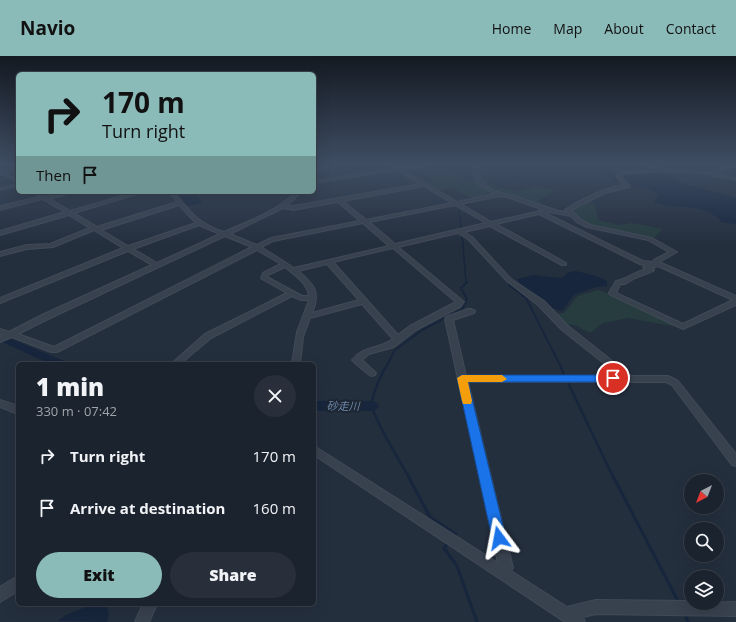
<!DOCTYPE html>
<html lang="en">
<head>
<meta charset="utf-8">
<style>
	body { margin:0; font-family:"Open Sans","Noto Sans JP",sans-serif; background:#282f3a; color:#f1f3f6; height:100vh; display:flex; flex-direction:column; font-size:15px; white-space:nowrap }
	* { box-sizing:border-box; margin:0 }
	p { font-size:13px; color:#a0a4aa }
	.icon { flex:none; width:22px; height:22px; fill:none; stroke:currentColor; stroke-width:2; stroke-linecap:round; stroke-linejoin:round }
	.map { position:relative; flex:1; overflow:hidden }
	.side { position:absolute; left:16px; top:306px; width:300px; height:244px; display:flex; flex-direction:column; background:#1b232e; border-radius:6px; box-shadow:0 4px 16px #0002,0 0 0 1px #39404a }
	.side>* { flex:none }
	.guide { position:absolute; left:16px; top:16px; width:300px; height:122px; border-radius:6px; box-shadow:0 4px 16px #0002,0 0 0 1px #39404a; background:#8bbbb9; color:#111; overflow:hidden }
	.needle { width:26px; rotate:222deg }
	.controls { position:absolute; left:684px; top:418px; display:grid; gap:8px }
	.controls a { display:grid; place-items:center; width:40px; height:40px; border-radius:50%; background:#1b232e; box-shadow:0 4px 16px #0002,0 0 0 1px #39404a; font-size:20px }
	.pin { position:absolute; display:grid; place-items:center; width:34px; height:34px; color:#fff; margin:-17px; border:2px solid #fff; border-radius:50%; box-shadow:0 1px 4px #0007 }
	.me { position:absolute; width:44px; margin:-22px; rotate:347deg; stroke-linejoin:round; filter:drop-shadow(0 0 3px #0008) }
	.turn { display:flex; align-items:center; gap:14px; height:84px; padding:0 20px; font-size:18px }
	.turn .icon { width:52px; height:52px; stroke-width:2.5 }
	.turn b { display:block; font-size:28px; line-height:34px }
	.then { display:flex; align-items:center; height:38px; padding:0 20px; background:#0003; gap:8px; font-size:15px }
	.round { display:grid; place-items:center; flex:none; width:42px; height:42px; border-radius:21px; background:#282f3a }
	.summary { display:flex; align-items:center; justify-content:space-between; height:68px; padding:0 20px }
	h1 { font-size:24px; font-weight:800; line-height:30px }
	.primary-button { display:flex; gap:8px; margin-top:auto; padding:8px 20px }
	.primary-button a { flex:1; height:46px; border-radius:24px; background:#8bbbb9; color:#111; font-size:16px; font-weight:800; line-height:46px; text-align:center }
	.primary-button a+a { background:#282f3a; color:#f1f3f6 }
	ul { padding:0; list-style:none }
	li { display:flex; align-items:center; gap:12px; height:52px; padding:0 20px }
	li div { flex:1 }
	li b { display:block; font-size:15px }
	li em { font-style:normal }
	header { display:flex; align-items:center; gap:24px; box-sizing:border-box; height:56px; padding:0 20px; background:#8bbbb9; color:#111 }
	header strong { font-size:19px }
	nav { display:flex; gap:22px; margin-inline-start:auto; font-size:14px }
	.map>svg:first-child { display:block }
</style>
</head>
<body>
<header>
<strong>Navio</strong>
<nav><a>Home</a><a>Map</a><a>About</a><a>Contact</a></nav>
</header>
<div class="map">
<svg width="736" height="566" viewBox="0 0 736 566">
	<rect width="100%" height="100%" fill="#242f3e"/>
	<path fill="#263c3f" d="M 481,108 L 485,108 L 482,112 L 493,118 L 487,125 L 492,129 L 516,136 L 536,130 L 555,134 L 539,145 L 544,151 L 499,138 L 472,142 L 452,132 L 439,134 L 426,127 L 434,124 L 413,113 L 438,109 L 470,125 L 480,123 L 477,116 L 477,110 Z
		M 587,145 L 595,149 L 598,164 L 619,169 L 632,167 L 663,173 L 654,182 L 590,168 L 582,164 L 572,156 L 571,154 Z
		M 598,234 L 611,238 L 683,272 L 628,262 L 603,267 L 590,277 L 575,269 L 565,268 L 555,258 L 564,257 L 578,240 Z"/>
	<path fill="#17263c" d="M 663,116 L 677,122 L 673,123 L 685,128 L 736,142 L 736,168 L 720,166 L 721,164 C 697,145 679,155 654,146 L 658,141 L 654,135 L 628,128 L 622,121 L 627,118 Z
		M 176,136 L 193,136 L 203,147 L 188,150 Z
		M 575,215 C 586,217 598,220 607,225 L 607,230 L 596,231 L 574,239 L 562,255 L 552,252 L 519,227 L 517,223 L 533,219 L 561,222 L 565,220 L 567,217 Z
		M 93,548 C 106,548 112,552 107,566 L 58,565 L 66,559 Z"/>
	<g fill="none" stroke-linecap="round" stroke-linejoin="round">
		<path stroke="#17263c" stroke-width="1" d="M 481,141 L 541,108
			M 460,160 L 459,154 L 476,144"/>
		<path stroke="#17263c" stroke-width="1.5" d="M 460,159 L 461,174
			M 462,178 L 466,227"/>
		<path stroke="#17263c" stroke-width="2" d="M 509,229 L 526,242 L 562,313
			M 451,259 L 462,254 L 467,243 L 461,232 L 467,226
			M 385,313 L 395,294 L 422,274 L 447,261"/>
		<path stroke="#17263c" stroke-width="2.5" d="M 385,312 C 380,322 372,337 372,349 C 372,360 403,411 410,423
			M 561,312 L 614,423"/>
		<path stroke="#17263c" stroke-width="3" d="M 409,422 L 430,461 L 456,478 L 453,481
			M 614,422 L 679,547
			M 449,486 L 444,492 L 457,510 L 477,566
			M 685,558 L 688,566"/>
		<path fill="#17263c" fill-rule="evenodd" d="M 587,108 L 596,108 L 612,114 L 614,120 L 620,125 L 615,126 L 609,122 L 607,116 Z
			M 0,278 L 64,305 L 66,308 L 50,308 L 0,285 Z
			M 314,345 L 372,345 L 377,347 L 379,350 L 377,353 L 372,355 L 314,355 Z"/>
		<g stroke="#414a57" stroke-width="2">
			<path id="minor" d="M 330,108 L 336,108 L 314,117 L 314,115 Z
				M 387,108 L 392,108 L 400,112 L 425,108 L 434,108 L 403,114 L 457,146 L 494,138 L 479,129 L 472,116 L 474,110 L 477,108 L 482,108 L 477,112 L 476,116 C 481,123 483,128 490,133 C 498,137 505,138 514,140 C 532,146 549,153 568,157 L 565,154 L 566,153 C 584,142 603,132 624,129 L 616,120 L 620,116 L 654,114 L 643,108 L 649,108 L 660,113 L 709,116 L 736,109 L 736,111 L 716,117 L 736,122 L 736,124 L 712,119 L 712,118 L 666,115 L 622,118 L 620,120 L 629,129 L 629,131 L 605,137 L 571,154 L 581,164 L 591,169 L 652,182 L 677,196 L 659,206 L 736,240 L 736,249 L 683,273 L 611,239 L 609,237 L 616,225 C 625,224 635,216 646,213 L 643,211 L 646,209 L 640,208 L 539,158 L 496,168 L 566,207 L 566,209 L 562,209 L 490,170 L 464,176 L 472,181 L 511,223 L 544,245 L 568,270 L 631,320 L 668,320 L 678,325 L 736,398 L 736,410 L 732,409 L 672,329 L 666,326 L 468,326 L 513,512 L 511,515 L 567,551 L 596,544 L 691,545 L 691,547 L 736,546 L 736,560 L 596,558 L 583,561 L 585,566 L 565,566 L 314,399 L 314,390 L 498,507 L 445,263 L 446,261 L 468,253 L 471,253 L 475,255 L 474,257 L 453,264 L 466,320 L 620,320 L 562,274 L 538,249 L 507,225 L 468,183 L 458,177 L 398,191 L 464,246 L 461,250 L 416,274 L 394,291 L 369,298 L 362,304 L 376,317 L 375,319 C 374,319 373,320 372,320 C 369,320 354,306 352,304 C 363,290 380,293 393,283 L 362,248 L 310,262 L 303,281 L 300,308 L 292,308 L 297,276 L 309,244 L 301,244 L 292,240 L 211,282 L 180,308 L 171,308 L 205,278 L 287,237 L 262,223 L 261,222 L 263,217 L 281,208 L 257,194 L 57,296 L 51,296 L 12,281 L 0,286 L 0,281 L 3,279 L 0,278 L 0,273 L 9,276 L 42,259 L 152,209 L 128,195 L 0,247 L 0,242 L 123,192 L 94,174 L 53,191 L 27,193 L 0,200 L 0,196 L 27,189 L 50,188 L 90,172 L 69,159 L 0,179 L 0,175 L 65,156 L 42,143 L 0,154 L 0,150 L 39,141 L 33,136 L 38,136 L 47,141 L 66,136 L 73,136 L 50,143 L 70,155 L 136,136 L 143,136 L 74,157 L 97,171 L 177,146 L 169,136 L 173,136 C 190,156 199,168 224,176 C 249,165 276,156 296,136 L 301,136 L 287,150 L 293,150 L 420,128 L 396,114 L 314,127 L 314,125 L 393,112 ZM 424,130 L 452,147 L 366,164 L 343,145 ZM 499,140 L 510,142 L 544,154 L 491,166 L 461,148 ZM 338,146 L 360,165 L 271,182 L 257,189 L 230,178 L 283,152 L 293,154 ZM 179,149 L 196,167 L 128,190 L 101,174 ZM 455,149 L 486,167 L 395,188 L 369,166 ZM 549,156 L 571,160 L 577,166 L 587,171 L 648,184 L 669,196 L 654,204 L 653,206 L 643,205 L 545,157 ZM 363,167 L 389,190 L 294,212 L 261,191 L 273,185 ZM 199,169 L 220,178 L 157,207 L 133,193 ZM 225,180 L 252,191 L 54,291 L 18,278 L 48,263 ZM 393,192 L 456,246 L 410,270 L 398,279 L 333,206 ZM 327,208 L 359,244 L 312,257 C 321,236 314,228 298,215 ZM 658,210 L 733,244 L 683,268 L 616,237 L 620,228 L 625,228 L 635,222 L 653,215 L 654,214 L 652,212 ZM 285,211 C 295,219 307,227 309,240 L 302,240 L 267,221 L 268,219 Z
				M 18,112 L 18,114 L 6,117 L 18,124 L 18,127 L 2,118 L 0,118 L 0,114 L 3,115 Z
				M 18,128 L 18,130 L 0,134 L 0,132 Z
				M 0,344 L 18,350 L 18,358 L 0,351 Z
				M 18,520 L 18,535 L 0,546 L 0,531 Z
				M 143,548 L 157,548 L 149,566 L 135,566 Z"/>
		</g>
		<use href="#minor" fill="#38414e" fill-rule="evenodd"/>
	</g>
	<linearGradient id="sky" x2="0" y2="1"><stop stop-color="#141a22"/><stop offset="0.58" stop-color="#3f4d63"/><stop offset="1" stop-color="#3f4d63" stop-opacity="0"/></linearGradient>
	<rect width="736" height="187" fill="url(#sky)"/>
	<path fill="#1a73e8" stroke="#114b97" d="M 462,319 L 613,319 L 618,322 L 613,326 L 468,326 L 506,482 L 504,487 L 499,489 L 494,487 L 492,482 L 457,322 Z"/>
	<path fill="#f59e0b" d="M 462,319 L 502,319 L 507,323 L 502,326 L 468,326 L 472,345 L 471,348 L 463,348 L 462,345 L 457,322 Z"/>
	<g text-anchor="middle" stroke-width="4" stroke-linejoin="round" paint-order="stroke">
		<g font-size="11" font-style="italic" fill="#6d86a8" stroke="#1d2633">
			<text transform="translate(343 350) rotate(1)" y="4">砂走川</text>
		</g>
	</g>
</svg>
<div class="controls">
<a><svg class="needle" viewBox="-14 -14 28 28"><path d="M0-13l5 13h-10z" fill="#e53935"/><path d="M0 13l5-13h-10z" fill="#a0a4aa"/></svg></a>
<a><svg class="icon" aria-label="search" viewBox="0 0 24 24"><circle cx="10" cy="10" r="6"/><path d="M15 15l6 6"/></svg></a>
<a><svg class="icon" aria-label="layers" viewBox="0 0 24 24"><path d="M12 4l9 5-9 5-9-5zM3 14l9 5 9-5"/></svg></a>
</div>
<div class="pin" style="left:613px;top:322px;background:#d93025"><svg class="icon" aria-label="arrive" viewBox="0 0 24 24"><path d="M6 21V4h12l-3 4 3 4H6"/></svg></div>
<svg class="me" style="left:499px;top:482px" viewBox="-20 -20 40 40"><path d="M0-17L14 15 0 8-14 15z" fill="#1a73e8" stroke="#fff" stroke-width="4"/></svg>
<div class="guide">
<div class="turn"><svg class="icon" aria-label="right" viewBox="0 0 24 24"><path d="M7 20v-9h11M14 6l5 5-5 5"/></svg><div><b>170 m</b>Turn right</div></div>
<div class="then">Then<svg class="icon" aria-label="arrive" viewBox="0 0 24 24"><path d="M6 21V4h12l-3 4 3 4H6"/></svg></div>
</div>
<section class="side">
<div class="summary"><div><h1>1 min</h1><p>330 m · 07:42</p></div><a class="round"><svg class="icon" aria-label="close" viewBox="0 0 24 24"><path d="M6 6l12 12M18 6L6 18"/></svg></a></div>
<ul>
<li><svg class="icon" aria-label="right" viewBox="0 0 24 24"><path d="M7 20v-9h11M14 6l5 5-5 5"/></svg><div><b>Turn right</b></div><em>170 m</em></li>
<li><svg class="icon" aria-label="arrive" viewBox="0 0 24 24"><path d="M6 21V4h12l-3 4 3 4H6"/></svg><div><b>Arrive at destination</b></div><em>160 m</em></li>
</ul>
<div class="primary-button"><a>Exit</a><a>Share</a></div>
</section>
</div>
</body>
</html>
